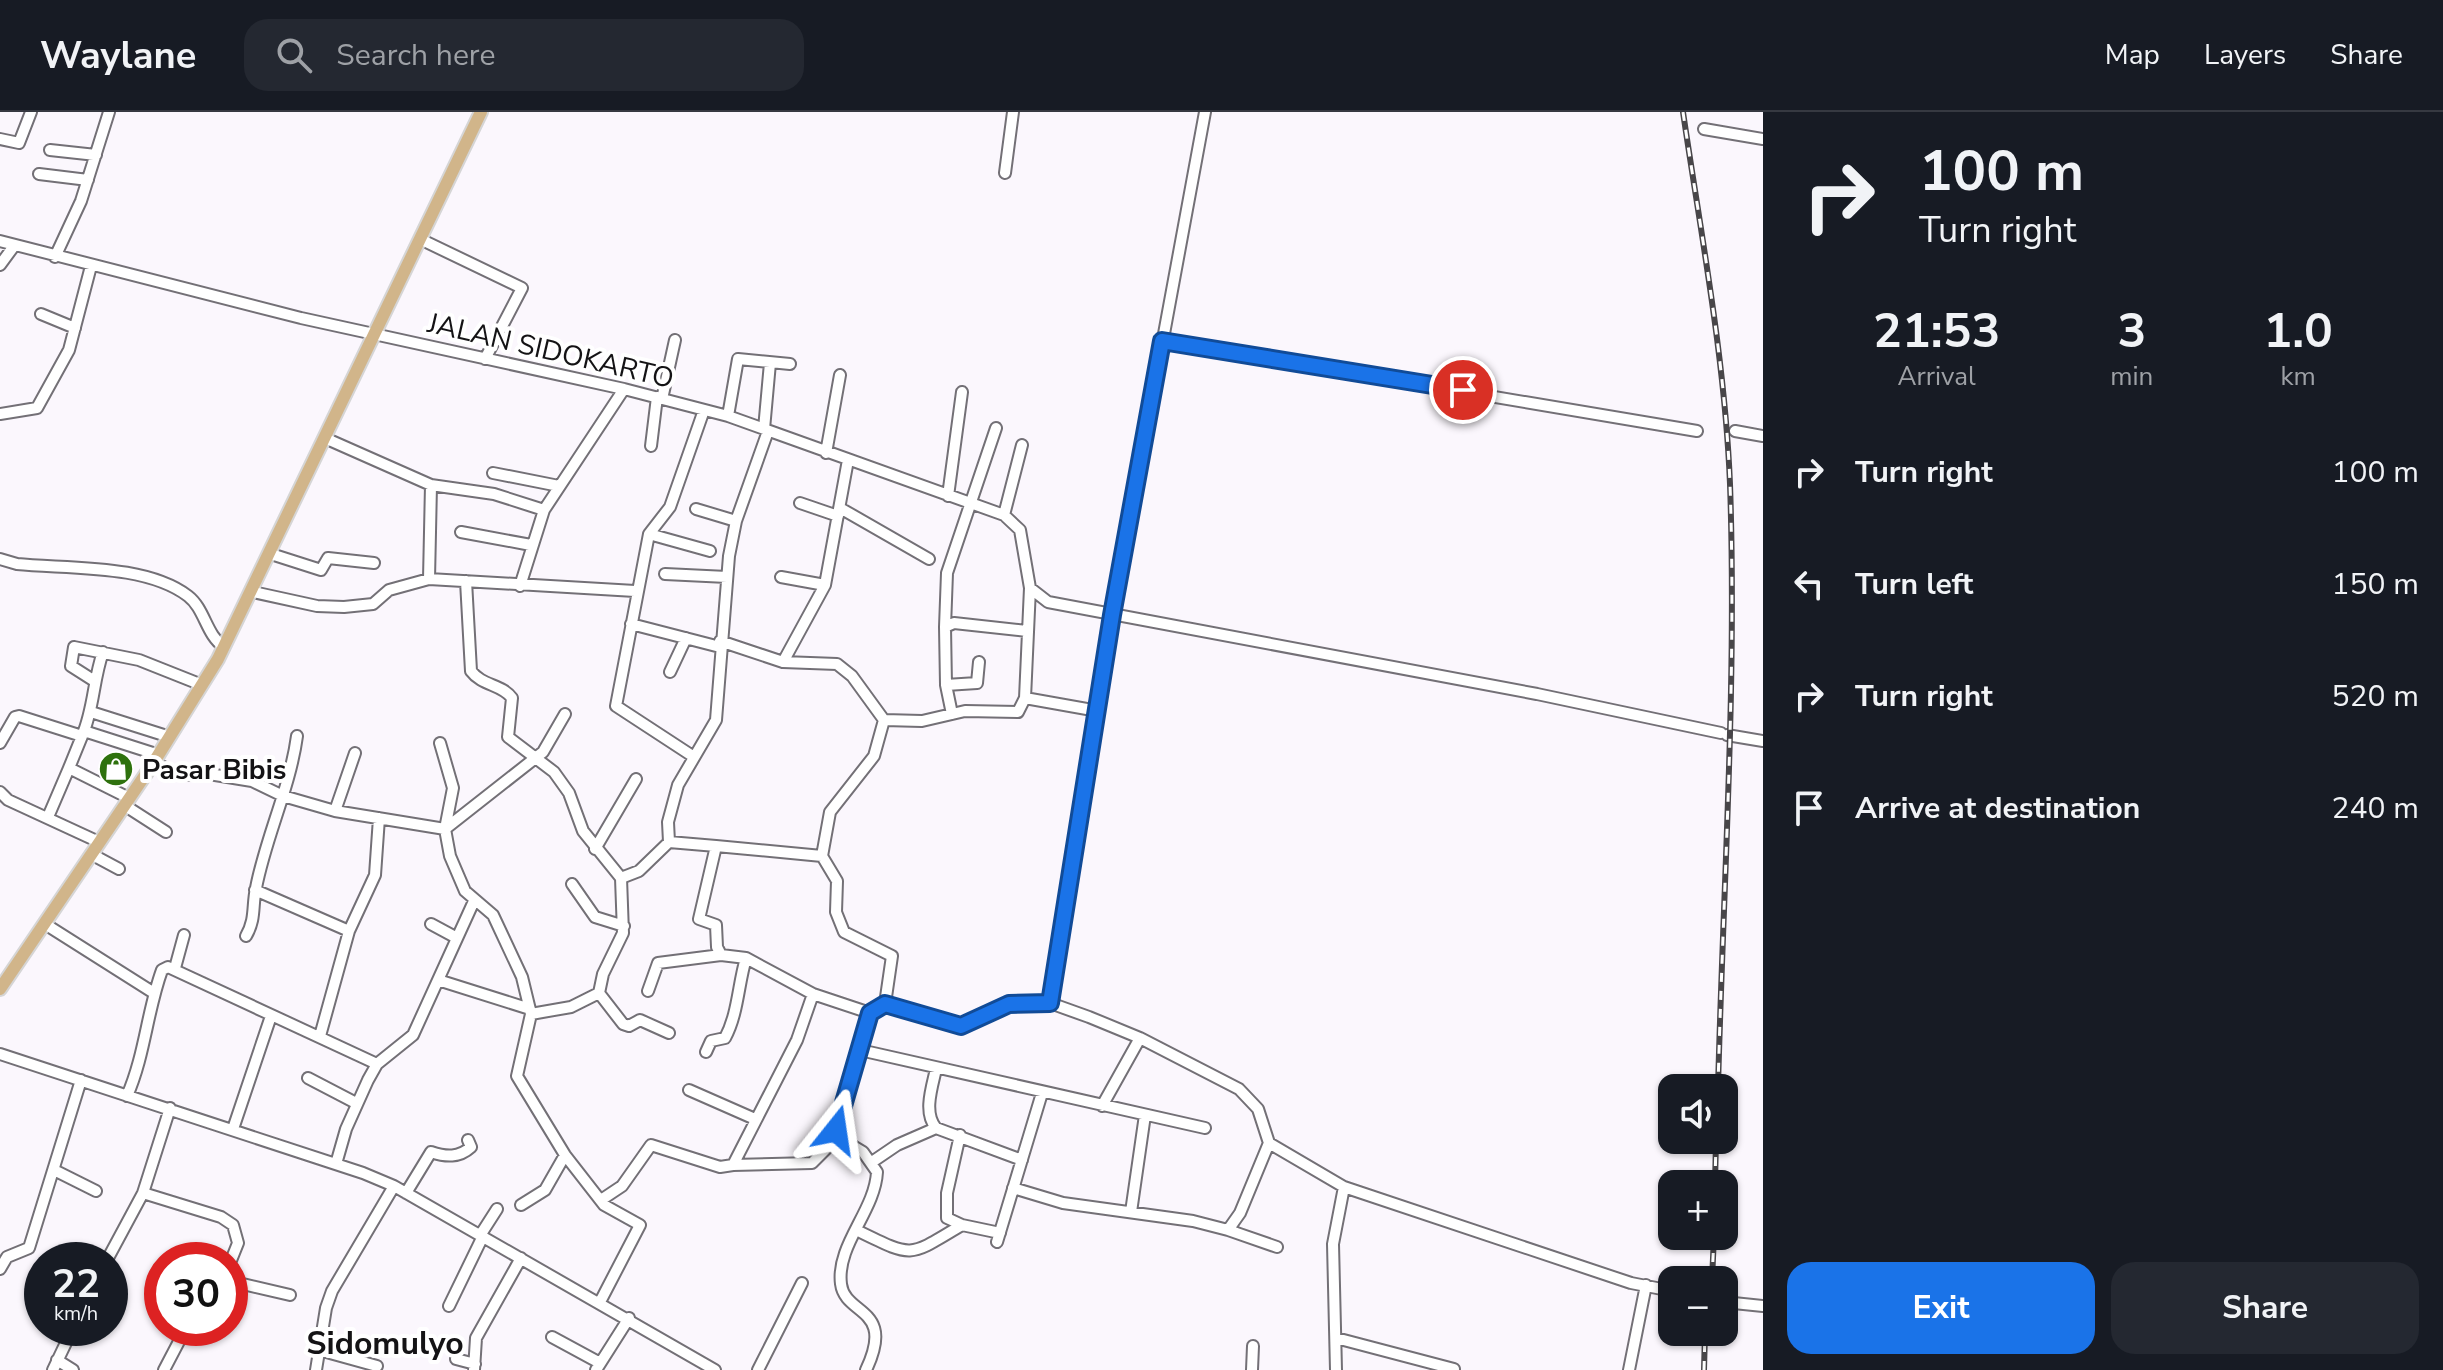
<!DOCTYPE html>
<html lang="en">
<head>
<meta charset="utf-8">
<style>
	body { margin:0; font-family:"Nunito Sans",sans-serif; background:#242831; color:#f1f3f6; height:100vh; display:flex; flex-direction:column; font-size:30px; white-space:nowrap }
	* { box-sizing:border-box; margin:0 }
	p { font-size:26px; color:#9ea1a6 }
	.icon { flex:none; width:44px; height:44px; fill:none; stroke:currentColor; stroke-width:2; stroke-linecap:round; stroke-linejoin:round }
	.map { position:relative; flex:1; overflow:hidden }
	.details { display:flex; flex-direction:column; background:#171b24; width:680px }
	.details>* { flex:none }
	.hud { background:#171b24; color:#f1f3f6; overflow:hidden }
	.buttons { position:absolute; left:1658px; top:962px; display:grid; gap:16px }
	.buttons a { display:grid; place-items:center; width:80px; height:80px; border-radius:16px; background:#171b24; box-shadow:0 2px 6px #0004; font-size:40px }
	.speed { position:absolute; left:24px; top:1130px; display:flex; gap:16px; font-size:40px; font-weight:700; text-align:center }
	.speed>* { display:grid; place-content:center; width:104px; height:104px; border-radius:50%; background:#171b24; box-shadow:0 2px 6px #0004; line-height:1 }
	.speed small { font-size:20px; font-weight:400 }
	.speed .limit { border:12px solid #d22; background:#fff; color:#111 }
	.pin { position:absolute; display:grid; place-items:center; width:68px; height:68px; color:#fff; margin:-34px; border:4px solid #fff; border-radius:50%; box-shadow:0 2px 8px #0007 }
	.me { position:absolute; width:88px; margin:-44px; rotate:15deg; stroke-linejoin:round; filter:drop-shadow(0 0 6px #0008) }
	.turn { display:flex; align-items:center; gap:28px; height:168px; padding:0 24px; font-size:36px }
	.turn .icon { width:104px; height:104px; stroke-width:2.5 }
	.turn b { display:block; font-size:56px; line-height:68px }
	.eta { display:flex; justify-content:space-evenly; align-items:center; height:136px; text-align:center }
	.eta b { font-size:48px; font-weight:700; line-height:56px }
	.action { display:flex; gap:16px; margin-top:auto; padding:16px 24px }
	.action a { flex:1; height:92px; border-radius:24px; background:#1a73e8; color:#fff; font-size:32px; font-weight:700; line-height:92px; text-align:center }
	.action a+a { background:#242831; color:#f1f3f6 }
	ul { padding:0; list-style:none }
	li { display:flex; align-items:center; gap:24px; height:112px; padding:0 24px }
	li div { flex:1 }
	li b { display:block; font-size:30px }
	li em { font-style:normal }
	header { display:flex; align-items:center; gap:48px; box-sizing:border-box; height:112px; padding:0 40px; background:#171b24; border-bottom:2px solid #363941 }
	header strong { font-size:38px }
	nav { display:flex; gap:44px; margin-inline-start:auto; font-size:28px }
	.search { width:560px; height:72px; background:#242831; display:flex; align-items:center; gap:20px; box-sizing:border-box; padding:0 28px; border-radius:24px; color:#9ea1a6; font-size:30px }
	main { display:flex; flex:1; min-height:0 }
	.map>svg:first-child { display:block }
</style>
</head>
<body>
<header>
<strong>Waylane</strong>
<div class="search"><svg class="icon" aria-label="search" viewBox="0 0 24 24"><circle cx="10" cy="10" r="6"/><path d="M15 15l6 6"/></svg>Search here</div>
<nav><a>Map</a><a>Layers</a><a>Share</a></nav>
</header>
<main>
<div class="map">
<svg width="1763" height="1258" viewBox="0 0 1763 1258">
	<rect width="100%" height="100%" fill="#fbf7fd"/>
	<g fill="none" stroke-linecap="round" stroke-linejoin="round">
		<g stroke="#737076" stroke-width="14">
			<path id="minor" d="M 1704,17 L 1763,27
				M 0,27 L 19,31 L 31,0
				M 50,38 L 96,43
				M 1005,61 L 1013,0
				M 39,62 L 88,68
				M 420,127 L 522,176 L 485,247
				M 0,129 L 301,206 L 624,277 L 728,304 L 1004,403 L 1020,418 L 1030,476 L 1025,586 L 1018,600 L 965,599 L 922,609 L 884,608 L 852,564 L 837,552 L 783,550 L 720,529
				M 55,145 L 81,89 L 109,0
				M 0,153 L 14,134
				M 41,202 L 75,216
				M 1162,229 L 1697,319
				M 662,287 L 675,228
				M 0,302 L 37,296 L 69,238 L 91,154
				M 728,304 L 738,247 L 790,252
				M 764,317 L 770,251
				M 1735,319 L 1763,324
				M 327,327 L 431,373 L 429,467
				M 651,334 L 657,285
				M 826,341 L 840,263
				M 493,361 L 559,374
				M 431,373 L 494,382 L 544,398
				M 948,384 L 962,280
				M 800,391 L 838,404
				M 840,396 L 929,447
				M 696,397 L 736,409
				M 1004,403 L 1022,333
				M 461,420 L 531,433
				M 649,422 L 710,439
				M 271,442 L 321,458 L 328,446 L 374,451
				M 0,447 L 17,452 C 69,457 146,452 188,484 C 205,497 206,523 224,535
				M 665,462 L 727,465
				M 781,465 L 825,473
				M 466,469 L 471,559 C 482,574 502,572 512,586 L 508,625 L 554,660 L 569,681 L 583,719 L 621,766 L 639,759 L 669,730 L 668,710 L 678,673 L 716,608 L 729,444 L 736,409 L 768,319
				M 520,474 L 544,398 L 624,277
				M 1030,476 L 1048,490 L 1537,582 L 1721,621
				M 253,480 L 317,494 L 344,495 L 373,492 L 389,478 L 429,467 L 635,479
				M 631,512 L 720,535
				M 945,515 L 947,461 L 996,316
				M 783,550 L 825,473 L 848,348
				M 670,560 L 686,526
				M 93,568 L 71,554 L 74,535 L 139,548 L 202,573
				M 946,573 L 977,571 L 979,550
				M 1025,586 L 1098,599
				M 91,600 L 170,625
				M 952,602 L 946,573 L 945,515 L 954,511 L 1027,519
				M 884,608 L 874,644 L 830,700 L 822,744 L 837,769 L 836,800 L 844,820 L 892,844 L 885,892
				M 84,619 L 159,643
				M 1727,623 L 1763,629
				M 82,624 C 94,597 93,568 103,540
				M 0,631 L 15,605 L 19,604 L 82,624 L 69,656 L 129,686
				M 440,631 L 453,676 L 445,717
				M 694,645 L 616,594 L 649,422 L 670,395 L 704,298
				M 154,650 L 178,663 L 209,662 L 252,669 L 283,684 L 335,699 L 445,717 L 450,744 L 465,779 L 493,803 L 522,865 L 531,902 L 517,964 L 565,1043 L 604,1093 L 640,1113 L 600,1190
				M 0,680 L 8,688 L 99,730
				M 124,693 L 166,720
				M 335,699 L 355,641
				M 48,705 L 69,656
				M 445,717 L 543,640 L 565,602
				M 669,730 L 716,734
				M 595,737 L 636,667
				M 91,742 L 119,757
				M 822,744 L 716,734 L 699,807 L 716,813 L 717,835 L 721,843 L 746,846 L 813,882 L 870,901
				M 572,772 L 595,805 L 624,814
				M 255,778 L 349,819
				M 45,812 L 154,881
				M 431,812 L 457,826
				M 246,824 C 256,807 252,794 256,776 C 266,724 290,676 297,624
				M 175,856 L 184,823
				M 438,868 L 530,897
				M 648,879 L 658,851 L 721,843
				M 599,881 L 623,912 L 629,914 L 640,908 L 669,921
				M 1050,891 L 1112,503 L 1205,0
				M 531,902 L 571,895 L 599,881 L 603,862 L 623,821 L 621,766
				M 320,924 L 349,819 L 375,763 L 379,706
				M 860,938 L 1205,1016
				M 706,940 L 711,929 L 725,926 C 738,902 738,873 746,846
				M 0,942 L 363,1061 L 394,1074 L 715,1258
				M 936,957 C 932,975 923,1001 936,1016
				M 308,966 L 356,991
				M 689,978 L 755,1007
				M 127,984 C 145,943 147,899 162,858 L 168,855 L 377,952
				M 1102,994 L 1140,926
				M 233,1017 L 271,904
				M 960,1023 L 947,1081 L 947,1106 L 962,1113 L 1000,1121
				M 872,1050 L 897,1033 L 936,1016 L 1022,1048
				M 336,1052 L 346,1017 L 368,968 L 377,952 L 413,923 L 474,789
				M 733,1053 L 812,1051 L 838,1025
				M 54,1058 L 96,1079
				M 1013,1076 L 1063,1091 L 1193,1109 L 1228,1118 L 1240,1101 L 1269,1031
				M 143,1081 L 221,1105 L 233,1113 L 238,1131 L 230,1151
				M 406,1081 L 431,1040 C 446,1045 459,1046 471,1035 L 468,1028
				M 601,1088 L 622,1074 L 651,1033 L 720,1055 L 733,1053 L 797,928 L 813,882
				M 521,1093 L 545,1078 L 565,1043
				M 1131,1100 L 1145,1003
				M 856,1118 C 914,1146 907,1146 962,1113
				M 1228,1118 L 1277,1135
				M 481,1122 L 497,1097
				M 997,1130 L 1042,981
				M 107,1148 L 143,1081 L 170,996
				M 0,1157 L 7,1145 L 29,1136 L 81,968
				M 230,1169 L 290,1183
				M 37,1173 L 42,1175
				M 1724,1190 L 1763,1194
				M 449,1194 L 483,1124
				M 552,1225 L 600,1251
				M 1336,1226 L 1454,1257
				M 319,1238 L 377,1254
				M 456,1247 L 475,1252
				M 57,1248 L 73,1258
				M 53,1258 L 73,1216
				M 164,1258 L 186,1216
				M 316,1258 L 326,1196 L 332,1179 L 394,1074
				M 474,1258 L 476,1226 L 521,1146
				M 596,1258 L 629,1206
				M 758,1258 L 802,1171
				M 866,1258 C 896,1195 845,1204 841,1172 C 836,1133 875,1099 877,1060 L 863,1040 L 838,1025 L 836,1009 L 870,901 L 885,892 L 961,914 L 1009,892 L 1050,891 L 1089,905 L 1140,926 L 1239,977 L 1258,997 L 1269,1031 L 1344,1075 L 1631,1171 L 1672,1179
				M 1252,1258 L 1253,1234
				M 1336,1258 L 1333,1132 L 1344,1075
				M 1629,1258 L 1646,1173"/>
		</g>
		<g stroke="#d5d5d5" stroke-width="16">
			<path id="major" d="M 0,877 L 154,650 L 218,547 L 481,0"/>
		</g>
		<use href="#minor" stroke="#fff" stroke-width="10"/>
		<use href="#major" stroke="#d1b58a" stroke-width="12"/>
		<g stroke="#484649" stroke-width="6">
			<path id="rail" d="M 1683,0 C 1701,123 1725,247 1730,372 C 1737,571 1723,777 1718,976
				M 1715,1072 L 1716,1028
				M 1712,1168 L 1714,1124
				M 1704,1258 L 1705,1220"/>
		</g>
		<use href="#rail" stroke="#fff" stroke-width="3" stroke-dasharray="9" stroke-linecap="butt"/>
	</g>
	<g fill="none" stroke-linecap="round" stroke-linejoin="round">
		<g stroke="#114b97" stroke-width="20">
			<path id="route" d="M 836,1018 L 870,901 L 885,892 L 961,914 L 1009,892 L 1050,891 L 1112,503 L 1162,229 L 1463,278"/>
		</g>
		<use href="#route" stroke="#1a73e8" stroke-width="14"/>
	</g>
	<defs>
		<g id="shop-disc" transform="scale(1.8)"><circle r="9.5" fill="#2e710d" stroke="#fff"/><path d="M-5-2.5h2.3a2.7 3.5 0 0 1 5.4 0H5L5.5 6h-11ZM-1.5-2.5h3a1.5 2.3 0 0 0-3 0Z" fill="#fff"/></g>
	</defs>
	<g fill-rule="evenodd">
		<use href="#shop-disc" x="116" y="657"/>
	</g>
	<g text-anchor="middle" stroke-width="8" stroke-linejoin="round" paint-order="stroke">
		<g font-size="28" fill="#141315" stroke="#fff">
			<text transform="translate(551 238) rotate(13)" y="10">JALAN SIDOKARTO</text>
		</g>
		<g font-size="28" font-weight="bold" fill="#141315" stroke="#fff" text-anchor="start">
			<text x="142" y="667">Pasar Bibis</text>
		</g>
		<g font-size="32" font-weight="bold" fill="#141315" stroke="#fff">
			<text x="385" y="1242">Sidomulyo</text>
		</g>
	</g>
</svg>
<div class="buttons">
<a><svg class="icon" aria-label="sound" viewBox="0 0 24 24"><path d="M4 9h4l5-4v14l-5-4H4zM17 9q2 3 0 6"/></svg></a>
<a>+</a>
<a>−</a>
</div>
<div class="speed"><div>22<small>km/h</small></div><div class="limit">30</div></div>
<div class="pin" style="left:1463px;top:278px;background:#d93025"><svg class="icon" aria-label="arrive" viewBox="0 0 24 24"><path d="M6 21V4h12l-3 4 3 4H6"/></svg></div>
<svg class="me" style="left:836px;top:1018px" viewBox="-20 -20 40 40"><path d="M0-17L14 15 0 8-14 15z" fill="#1a73e8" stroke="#fff" stroke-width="4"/></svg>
</div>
<section class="details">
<div class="hud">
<div class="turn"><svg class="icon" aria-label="right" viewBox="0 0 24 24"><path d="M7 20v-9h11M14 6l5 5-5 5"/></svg><div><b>100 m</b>Turn right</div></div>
</div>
<div class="eta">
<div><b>21:53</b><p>Arrival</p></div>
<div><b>3</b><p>min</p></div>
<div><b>1.0</b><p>km</p></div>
</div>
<ul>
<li><svg class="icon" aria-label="right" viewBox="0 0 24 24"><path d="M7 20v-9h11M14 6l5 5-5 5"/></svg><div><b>Turn right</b></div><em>100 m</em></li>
<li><svg class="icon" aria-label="left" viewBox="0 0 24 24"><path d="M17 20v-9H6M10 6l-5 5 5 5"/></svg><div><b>Turn left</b></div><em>150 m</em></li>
<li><svg class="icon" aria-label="right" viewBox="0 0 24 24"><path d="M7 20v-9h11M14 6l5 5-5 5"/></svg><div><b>Turn right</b></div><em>520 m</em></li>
<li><svg class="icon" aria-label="arrive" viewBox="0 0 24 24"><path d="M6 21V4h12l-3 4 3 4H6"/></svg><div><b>Arrive at destination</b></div><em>240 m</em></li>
</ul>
<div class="action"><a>Exit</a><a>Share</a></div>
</section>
</main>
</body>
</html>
